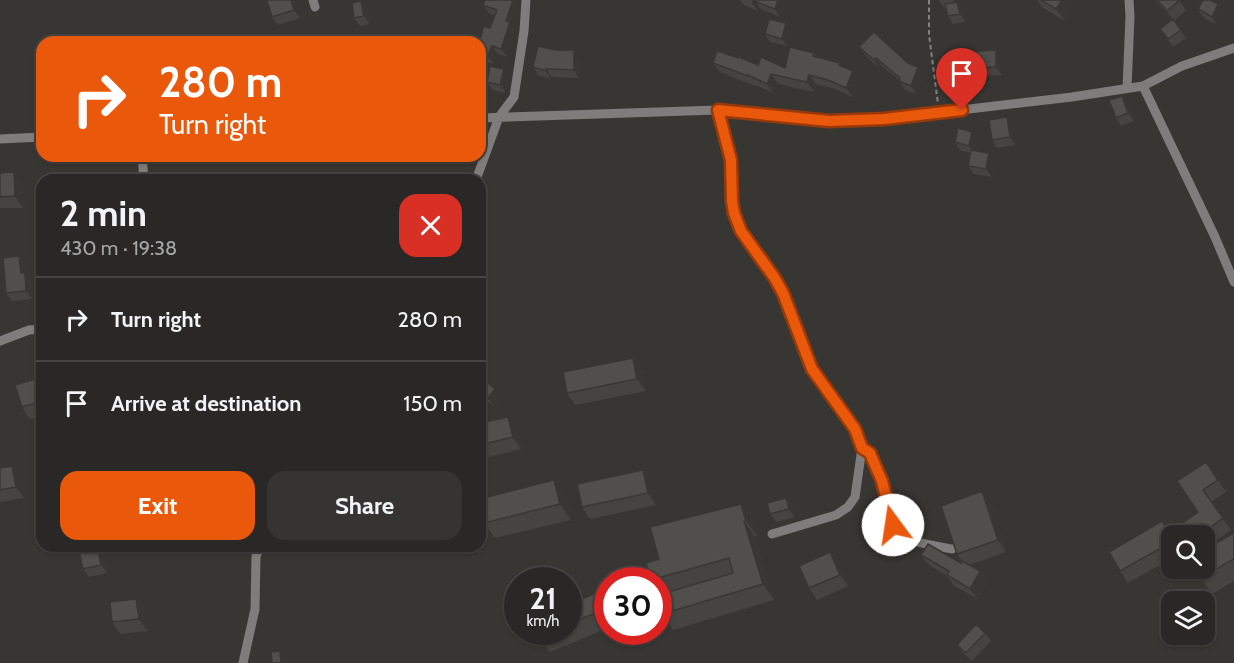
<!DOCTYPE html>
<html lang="en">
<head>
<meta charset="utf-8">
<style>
	body { margin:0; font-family:Cabin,sans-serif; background:#363432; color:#f1f3f6; height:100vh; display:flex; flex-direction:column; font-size:22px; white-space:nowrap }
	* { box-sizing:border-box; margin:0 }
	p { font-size:20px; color:#a5a6a7 }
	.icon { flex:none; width:33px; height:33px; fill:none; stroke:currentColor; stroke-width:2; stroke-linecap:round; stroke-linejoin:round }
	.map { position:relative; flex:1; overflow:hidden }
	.details { position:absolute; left:36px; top:174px; width:450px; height:378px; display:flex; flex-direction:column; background:#2a2826; border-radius:18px; box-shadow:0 2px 4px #0004,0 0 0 2px #464443 }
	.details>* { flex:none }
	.guide { position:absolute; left:36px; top:36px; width:450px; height:126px; border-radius:18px; box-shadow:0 2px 4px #0004,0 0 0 2px #464443; background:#ea580c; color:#fff; overflow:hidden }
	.fabs { position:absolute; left:1161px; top:525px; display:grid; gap:12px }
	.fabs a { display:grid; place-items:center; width:54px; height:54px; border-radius:12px; background:#2a2826; box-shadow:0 2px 4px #0004,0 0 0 2px #464443; font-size:30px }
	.speed { position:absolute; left:504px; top:567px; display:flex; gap:12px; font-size:30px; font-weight:700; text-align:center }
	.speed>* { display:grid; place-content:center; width:78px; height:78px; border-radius:50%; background:#2a2826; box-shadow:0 2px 4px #0004,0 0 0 2px #464443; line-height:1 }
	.speed small { font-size:15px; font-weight:400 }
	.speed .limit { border:9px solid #d22; background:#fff; color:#111 }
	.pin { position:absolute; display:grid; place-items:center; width:51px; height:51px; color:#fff; margin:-62px -26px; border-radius:50% 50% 50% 0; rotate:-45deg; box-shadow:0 0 6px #0007 }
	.pin .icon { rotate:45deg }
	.me { position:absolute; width:66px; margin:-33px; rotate:346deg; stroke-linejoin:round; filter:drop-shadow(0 0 4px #0008) }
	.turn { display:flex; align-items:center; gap:21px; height:126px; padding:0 24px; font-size:27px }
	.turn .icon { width:78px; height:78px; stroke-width:2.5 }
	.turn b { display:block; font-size:42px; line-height:51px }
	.round { display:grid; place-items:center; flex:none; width:63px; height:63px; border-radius:18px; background:#363432 }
	.overview { display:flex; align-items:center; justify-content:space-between; height:102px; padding:0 24px }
	h1 { font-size:36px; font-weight:700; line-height:45px }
	.action { display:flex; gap:12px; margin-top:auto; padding:12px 24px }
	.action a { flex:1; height:69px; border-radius:18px; background:#ea580c; color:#fff; font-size:24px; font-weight:700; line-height:69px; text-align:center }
	.action a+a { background:#363432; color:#f1f3f6 }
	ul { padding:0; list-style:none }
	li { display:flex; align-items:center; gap:18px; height:84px; padding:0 24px; border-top:2px solid #464443 }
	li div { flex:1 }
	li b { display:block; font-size:22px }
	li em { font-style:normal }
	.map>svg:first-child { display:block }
</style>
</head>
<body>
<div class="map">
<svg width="1234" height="663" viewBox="0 0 1234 663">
	<rect width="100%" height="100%" fill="#383632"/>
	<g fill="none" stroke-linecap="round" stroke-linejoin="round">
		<path stroke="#83827e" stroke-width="2" stroke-dasharray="4.5 3" stroke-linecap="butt" d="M 929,0 L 929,35 L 938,104"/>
		<path stroke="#7e7d7b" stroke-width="9" d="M 313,0 L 315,7
			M 1143,86 L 1215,237 L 1234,282
			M 1127,88 L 1130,17 L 1129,0
			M 718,110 L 731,160 L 732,201 L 734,213 L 741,231 L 775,277 L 783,293 L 811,369 L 855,429 L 862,448 L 855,497 L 848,507 L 836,515 L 772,534
			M 480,118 L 718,110 L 829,121 L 884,119 L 1072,97 L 1143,86 L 1182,66 L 1234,48
			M 0,139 L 42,137
			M 142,156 L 144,180
			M 476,180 L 499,117 L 514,97 L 524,31 L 526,0
			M 0,341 L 29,330 L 42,329
			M 862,448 C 880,459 886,497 891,516 C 892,522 893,530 897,534 C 904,541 941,547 952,549
			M 243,663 L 255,609 L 256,556 L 261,546"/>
	</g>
	<path fill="#464440" d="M 268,0 L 293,0 L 300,18 L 278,25 L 272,17 Z
		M 740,0 L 787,0 L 780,17 L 761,9 L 759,7 L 758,11 L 744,5 Z
		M 939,0 L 954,0 L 954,2 L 957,2 L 963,9 L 965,22 L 953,24 L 948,16 L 946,9 L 945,9 Z
		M 1037,0 L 1073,0 L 1075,3 L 1065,21 L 1043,8 Z
		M 1155,0 L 1179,0 L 1186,10 L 1174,21 L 1186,38 L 1173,47 L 1160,29 L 1173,19 Z
		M 361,1 L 367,9 L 370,24 L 360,26 L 354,18 Z
		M 519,4 L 519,10 L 512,26 L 515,30 L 507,57 L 498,54 L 494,64 L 480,60 L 480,42 L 490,28 L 495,15 L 489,13 L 483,5 Z
		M 1218,4 L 1224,12 L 1217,25 L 1203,17 L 1198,9 Z
		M 786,23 L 792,31 L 787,46 L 770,42 L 765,34 Z
		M 859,47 L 908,63 L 923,75 L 916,94 L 904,89 L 899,80 L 882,66 L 879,68 L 865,55 Z
		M 814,53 L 817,57 L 853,71 L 860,80 L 853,97 L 835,89 L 816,84 L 814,92 L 778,84 L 773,93 L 755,85 L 755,86 L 720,72 L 713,63 L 758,65 L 785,68 Z
		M 1001,57 L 1002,75 L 952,78 L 946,70 Z
		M 580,58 L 579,78 L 552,77 L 551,79 L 538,75 L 533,67 Z
		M 509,77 L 506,93 L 492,90 L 487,82 Z
		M 1127,104 L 1134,121 L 1121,126 L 1116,118 Z
		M 1012,125 L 1015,145 L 997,148 L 992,140 Z
		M 972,132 L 978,139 L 975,151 L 994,161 L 992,177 L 974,174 L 968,166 L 970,153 L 960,150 L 955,142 Z
		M 0,173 L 22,184 L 23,208 L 0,208 Z
		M 19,256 L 25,264 L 26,275 L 30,281 L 32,299 L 12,301 L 6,293 Z
		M 642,370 L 646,391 L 575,405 L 567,393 Z
		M 480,376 L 501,397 L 494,406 L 480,395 Z
		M 42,382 L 42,416 L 30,419 L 22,407 Z
		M 480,423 L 516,429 L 521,449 L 480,459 Z
		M 1206,462 L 1226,492 L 1211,502 L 1231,530 L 1204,549 L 1204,536 L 1172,536 L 1172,558 L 1128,583 L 1120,571 L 1170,532 L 1198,512 Z
		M 12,466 L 19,477 L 24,498 L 0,502 L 0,468 Z
		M 554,480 L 565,496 L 571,520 L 495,538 L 484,523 Z
		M 651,482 L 656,505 L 590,519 L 582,507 Z
		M 982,491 L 990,503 L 1006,552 L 969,565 L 980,571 L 988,581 L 978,599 L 954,586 L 947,576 L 929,565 L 921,555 L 961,563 L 961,560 L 957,554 Z
		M 786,498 L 792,506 L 795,517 L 776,522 L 770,514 Z
		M 752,519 L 757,536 L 755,537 L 774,600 L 673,630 L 662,614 L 661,594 L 658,591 L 658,580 L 651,580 L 659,559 L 650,527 Z
		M 1234,533 L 1234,581 L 1212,594 L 1201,578 Z
		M 78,546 L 93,546 L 94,550 L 98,549 L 103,557 L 107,573 L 89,577 L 83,569 Z
		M 839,564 L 848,586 L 817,600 L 809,588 Z
		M 608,588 L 608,628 L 550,652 L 539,637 L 537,632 L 568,632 L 568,605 Z
		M 136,599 L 145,610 L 147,631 L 121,634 L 112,622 Z
		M 985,633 L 991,641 L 972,661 L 963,653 L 957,645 Z"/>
	<path fill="#393734" d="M 291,0 L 293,0 L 294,1 L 300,18 L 294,10 Z
		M 513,0 L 516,0 L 519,4 L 519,10 L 512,26 L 515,30 L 507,57 L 501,49 L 506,21 Z
		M 753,0 L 760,0 L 756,2 L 759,7 L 758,11 L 752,3 Z
		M 778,0 L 787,0 L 780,17 L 775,9 Z
		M 1062,0 L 1073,0 L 1075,3 L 1065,21 L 1056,9 Z
		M 361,1 L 367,9 L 370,24 L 364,16 Z
		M 957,2 L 963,9 L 965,22 L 960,14 Z
		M 1218,4 L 1224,12 L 1217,25 L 1212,17 Z
		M 786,23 L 792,31 L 787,46 L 782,39 Z
		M 492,46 L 498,54 L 494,64 L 488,56 Z
		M 574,50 L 580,58 L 579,78 L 574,70 Z
		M 996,50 L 1001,57 L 1002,75 L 996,67 Z
		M 876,58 L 882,66 L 879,68 L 874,60 Z
		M 918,67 L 923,75 L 916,94 L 911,86 Z
		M 504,69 L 509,77 L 506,93 L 500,85 Z
		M 546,69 L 552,77 L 551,79 L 546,71 Z
		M 853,71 L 860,80 L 853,97 L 846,88 Z
		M 771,74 L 778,84 L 773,93 L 767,84 Z
		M 809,75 L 816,84 L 814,92 L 807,82 Z
		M 1122,96 L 1127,104 L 1134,121 L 1128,113 Z
		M 1007,117 L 1012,125 L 1015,145 L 1010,137 Z
		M 480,124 L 484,130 L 482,143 L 480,139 Z
		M 972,132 L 978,139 L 975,154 L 969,146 Z
		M 989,153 L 994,161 L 992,177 L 986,169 Z
		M 14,172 L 22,184 L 23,208 L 15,196 Z
		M 19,256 L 25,264 L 26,275 L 30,281 L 32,299 L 26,291 L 21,273 Z
		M 633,358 L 642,370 L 646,391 L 637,379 Z
		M 495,389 L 501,397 L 494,406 L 488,398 Z
		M 508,417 L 516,429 L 521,449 L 513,437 Z
		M 12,466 L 19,477 L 24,498 L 16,487 Z
		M 643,470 L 651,482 L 656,505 L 648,493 Z
		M 554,480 L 565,496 L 571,520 L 560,504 Z
		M 982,491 L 990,503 L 1006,552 L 998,540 Z
		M 786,498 L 792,506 L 795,517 L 789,509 Z
		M 741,504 L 752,519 L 757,536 L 746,521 Z
		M 744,521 L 755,537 L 774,600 L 763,584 Z
		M 89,546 L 93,546 L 96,559 L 90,551 Z
		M 98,549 L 103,557 L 107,573 L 101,565 Z
		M 830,552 L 839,564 L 848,586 L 840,575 Z
		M 980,571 L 988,581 L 978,599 L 970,589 Z
		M 136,599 L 145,610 L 147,631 L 139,619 Z
		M 280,651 L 285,659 L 285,663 L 281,663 Z"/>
	<path fill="#514f4b" stroke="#393734" stroke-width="1.5" d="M 268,0 L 291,0 L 294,10 L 272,17 L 267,1 Z
		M 485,0 L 513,0 L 506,21 L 510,22 L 501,49 L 492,46 L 488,56 L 480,54 L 480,42 L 479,42 L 484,26 L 490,28 L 497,10 L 483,5 Z
		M 756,0 L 778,0 L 775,9 L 756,2 Z
		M 1041,0 L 1062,0 L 1056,9 Z
		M 1157,0 L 1180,0 L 1167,11 Z
		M 1203,0 L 1210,0 L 1218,4 L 1212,17 L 1198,9 Z
		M 361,1 L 364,16 L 354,18 L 352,3 Z
		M 957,2 L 960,14 L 948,16 L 945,4 Z
		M 769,19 L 786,23 L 782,39 L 765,34 Z
		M 1173,19 L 1181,30 L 1168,39 L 1160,29 Z
		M 874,32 L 908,63 L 918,67 L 911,86 L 899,81 L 900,78 L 876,58 L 874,60 L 859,47 Z
		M 315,36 L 316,42 L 300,42 L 299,40 Z
		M 538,46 L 555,50 L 574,50 L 574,70 L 546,69 L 546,71 L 533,67 Z
		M 790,47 L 814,53 L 813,56 L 840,63 L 839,65 L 853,71 L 846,88 L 828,80 L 809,75 L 807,82 L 771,74 L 767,84 L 748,75 L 748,76 L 713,63 L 717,51 L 738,58 L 739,57 L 758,65 L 761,57 L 785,68 Z
		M 996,50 L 996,67 L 946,70 L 945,53 Z
		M 490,66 L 504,69 L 500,85 L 487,82 Z
		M 1122,96 L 1128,113 L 1116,118 L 1109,100 Z
		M 1007,117 L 1010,137 L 992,140 L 989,120 Z
		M 958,128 L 972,132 L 969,146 L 955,142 Z
		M 971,150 L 989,153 L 986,169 L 968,166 Z
		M 14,172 L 15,196 L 0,197 L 0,173 Z
		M 166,174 L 168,180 L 152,180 L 151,179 Z
		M 19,256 L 21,273 L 25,273 L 26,291 L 6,293 L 3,258 Z
		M 633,358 L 637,379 L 567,393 L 563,372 Z
		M 480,376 L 495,389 L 488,398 L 480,391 Z
		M 39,378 L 42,387 L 42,401 L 22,407 L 15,385 Z
		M 508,417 L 513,437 L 480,445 L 480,423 Z
		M 1206,462 L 1218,480 L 1203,490 L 1223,518 L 1199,536 L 1186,536 L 1185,534 L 1183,536 L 1172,536 L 1172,542 L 1120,571 L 1109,552 L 1162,521 L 1169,533 L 1198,512 L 1177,481 Z
		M 12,466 L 16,487 L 0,490 L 0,468 Z
		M 643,470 L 648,493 L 582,507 L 577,484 Z
		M 554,480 L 560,504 L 484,523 L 480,507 L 480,499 Z
		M 982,491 L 998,540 L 957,554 L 941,506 Z
		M 786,498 L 789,509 L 770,514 L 767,503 Z
		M 741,504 L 746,521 L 744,521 L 763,584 L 662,614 L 658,604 L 658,595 L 733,573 L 729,558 L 651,580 L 646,563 L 659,559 L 650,527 Z
		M 1234,533 L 1234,559 L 1201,578 L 1195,568 L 1204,568 L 1204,550 Z
		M 928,544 L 961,563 L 959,559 L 980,571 L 970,589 L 947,575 L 949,571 L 921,555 Z
		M 78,546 L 89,546 L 90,551 L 98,549 L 101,565 L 83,569 Z
		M 830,552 L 840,575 L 809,588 L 799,566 Z
		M 608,588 L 608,608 L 568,624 L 568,605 Z
		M 136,599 L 139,619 L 112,622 L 110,602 Z
		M 976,624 L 985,633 L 966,653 L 957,645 Z
		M 537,632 L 552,632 L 539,637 Z
		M 280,651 L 281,663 L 272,663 L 271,652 Z"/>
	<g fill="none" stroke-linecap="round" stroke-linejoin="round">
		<g stroke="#983908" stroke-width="15">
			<path id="route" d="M 893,525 L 882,481 L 872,458 L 870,453 L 862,448 L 855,429 L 812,369 L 783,293 L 774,277 L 741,231 L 734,213 L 732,201 L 731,160 L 718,110 L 829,121 L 884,119 L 962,110"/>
		</g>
		<use href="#route" stroke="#ea580c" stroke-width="10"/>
	</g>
</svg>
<div class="fabs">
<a><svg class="icon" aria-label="search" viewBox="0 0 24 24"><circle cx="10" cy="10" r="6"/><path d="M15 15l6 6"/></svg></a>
<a><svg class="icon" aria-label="layers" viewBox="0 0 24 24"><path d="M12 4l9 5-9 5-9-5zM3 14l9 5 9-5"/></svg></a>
</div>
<div class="speed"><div>21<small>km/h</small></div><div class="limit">30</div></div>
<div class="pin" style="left:962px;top:110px;background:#d93025"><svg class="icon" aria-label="arrive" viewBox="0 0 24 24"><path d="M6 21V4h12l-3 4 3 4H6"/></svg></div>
<svg class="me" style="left:893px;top:525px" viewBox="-20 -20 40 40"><circle r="19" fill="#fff"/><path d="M0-13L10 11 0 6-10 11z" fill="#ea580c"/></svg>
<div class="guide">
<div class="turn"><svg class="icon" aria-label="right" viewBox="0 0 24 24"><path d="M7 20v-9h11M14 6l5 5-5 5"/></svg><div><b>280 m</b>Turn right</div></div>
</div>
<section class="details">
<div class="overview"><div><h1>2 min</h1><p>430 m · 19:38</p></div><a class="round" style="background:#d93025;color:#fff"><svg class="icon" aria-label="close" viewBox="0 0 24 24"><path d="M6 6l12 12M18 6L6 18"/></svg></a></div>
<ul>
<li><svg class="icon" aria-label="right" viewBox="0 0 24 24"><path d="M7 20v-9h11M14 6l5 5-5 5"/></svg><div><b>Turn right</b></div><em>280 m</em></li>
<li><svg class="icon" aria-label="arrive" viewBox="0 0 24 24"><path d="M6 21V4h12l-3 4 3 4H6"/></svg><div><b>Arrive at destination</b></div><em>150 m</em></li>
</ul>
<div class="action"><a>Exit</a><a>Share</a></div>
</section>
</div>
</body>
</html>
